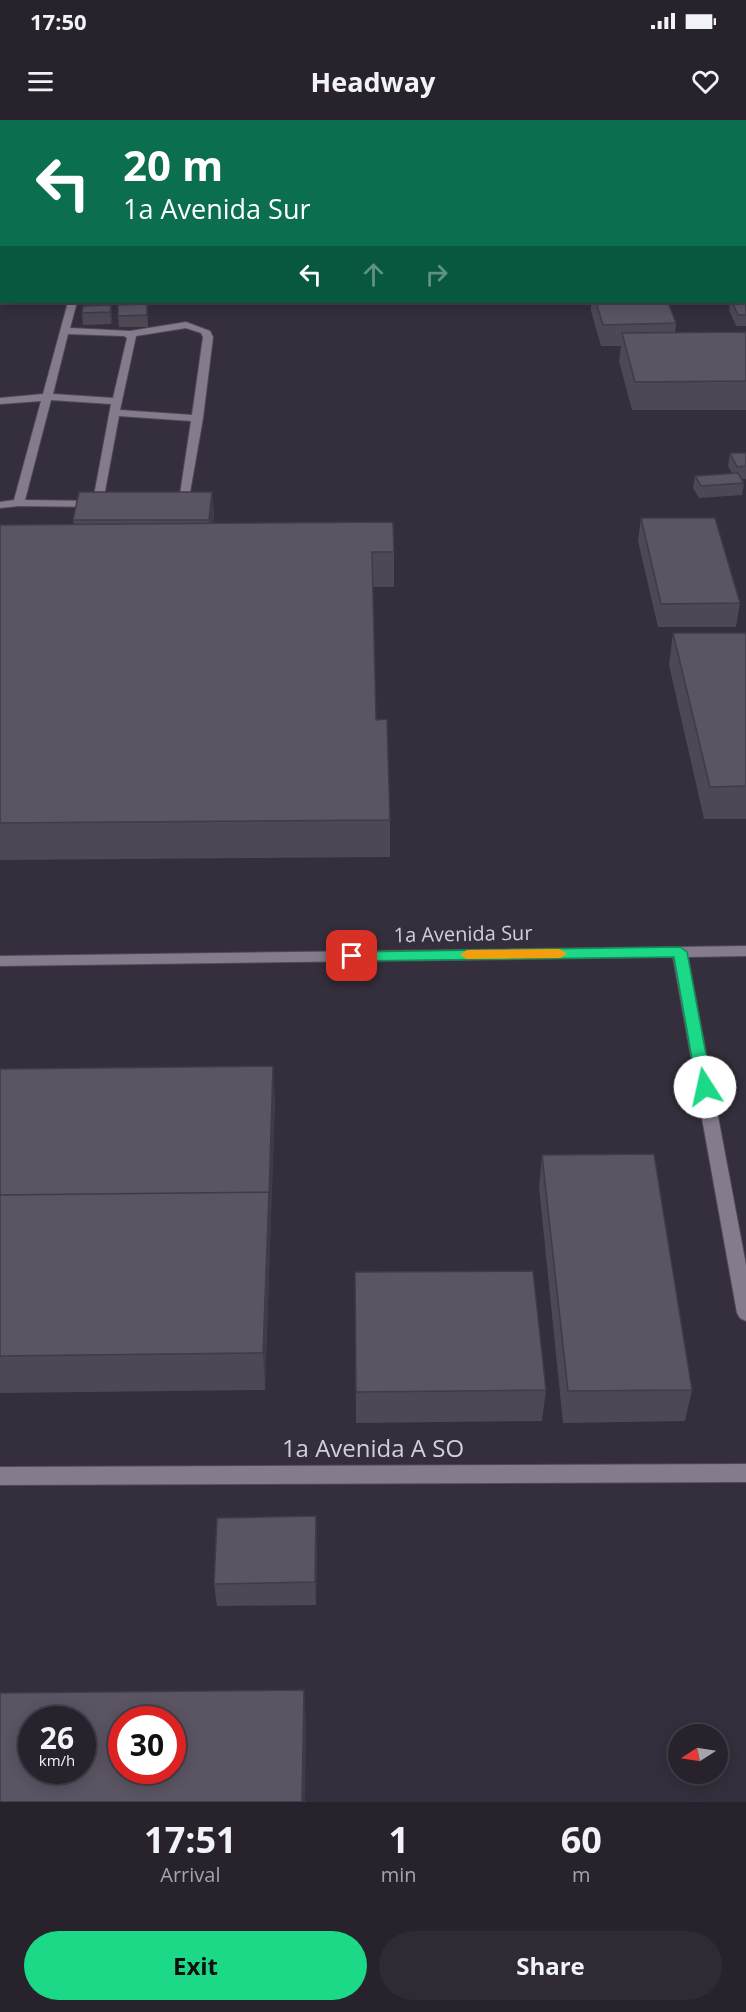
<!DOCTYPE html>
<html lang="en">
<head>
<meta charset="utf-8">
<style>
	body { margin:0; font-family:"Open Sans",sans-serif; background:#302a35; color:#f1f3f6; height:100vh; display:flex; flex-direction:column; font-size:22px; white-space:nowrap }
	* { box-sizing:border-box; margin:0 }
	p { font-size:20px; color:#a5a4aa }
	.icon { flex:none; width:33px; height:33px; fill:none; stroke:currentColor; stroke-width:2; stroke-linecap:round; stroke-linejoin:round }
	.map { position:relative; height:1682px; overflow:hidden }
	.drawer { display:flex; flex-direction:column; background:#28222d; flex:1 }
	.drawer>* { flex:none }
	.top-card { position:absolute; left:0px; top:0px; width:747px; height:183px; box-shadow:0 3px 15px #0003,0 0 0 2px #443f49; background:#0b6e4f; color:#fff; overflow:hidden }
	.needle { width:39px; rotate:258deg }
	.fabs { position:absolute; left:668px; top:1604px; display:grid; gap:12px }
	.fabs a { display:grid; place-items:center; width:60px; height:60px; border-radius:50%; background:#28222d; box-shadow:0 3px 15px #0003,0 0 0 2px #443f49; font-size:30px }
	.speed { position:absolute; left:18px; top:1586px; display:flex; gap:12px; font-size:30px; font-weight:700; text-align:center }
	.speed>* { display:grid; place-content:center; width:78px; height:78px; border-radius:50%; background:#28222d; box-shadow:0 3px 15px #0003,0 0 0 2px #443f49; line-height:1 }
	.speed small { font-size:15px; font-weight:400 }
	.speed .limit { border:9px solid #d22; background:#fff; color:#111 }
	.pin { position:absolute; display:grid; place-items:center; width:51px; height:51px; color:#fff; margin:-26px; border-radius:12px; box-shadow:0 3px 9px #0006 }
	.me { position:absolute; width:66px; margin:-33px; rotate:350deg; stroke-linejoin:round; filter:drop-shadow(0 0 4px #0008) }
	.turn { display:flex; align-items:center; gap:21px; height:126px; padding:0 24px; font-size:27px }
	.turn .icon { width:78px; height:78px; stroke-width:2.5 }
	.turn b { display:block; font-size:42px; line-height:51px }
	.lanes { display:flex; align-items:center; height:57px; padding:0 24px; background:#0003; justify-content:center; gap:30px; direction:ltr }
	.lanes .off { opacity:.35 }
	.eta { display:flex; justify-content:space-evenly; align-items:center; height:102px; text-align:center }
	.eta b { font-size:36px; font-weight:700; line-height:42px }
	.button { display:flex; gap:12px; margin-top:auto; padding:12px 24px }
	.button a { flex:1; height:69px; border-radius:36px; background:#1cd988; color:#111; font-size:24px; font-weight:700; line-height:69px; text-align:center }
	.button a+a { background:#302a35; color:#f1f3f6 }
	.status { display:flex; justify-content:space-between; align-items:center; height:42px; padding:0 30px; background:#28222d; direction:ltr }
	.status svg { height:16px; fill:currentColor }
	header { display:flex; justify-content:space-between; align-items:center; height:78px; padding:0 24px; background:#28222d; font-size:27px; font-weight:700 }
	.map>svg:first-child { display:block }
</style>
</head>
<body>
<div class="status"><b>17:50</b><svg viewBox="0 0 49 12"><path d="M0 12V9h3v3zM5 12V6h3v6zM10 12V3h3v9zM15 12V0h3v12zM26 1h20v11H26zM47 4h2v5h-2z"/></svg></div>
<header><svg class="icon" aria-label="menu" viewBox="0 0 24 24"><path d="M4 6h16M4 12h16M4 18h16"/></svg>Headway<svg class="icon" aria-label="heart" viewBox="0 0 24 24"><path d="M12 20l-8-8c-3-5 5-10 8-4 3-6 11-1 8 4z"/></svg></header>
<div class="map">
<svg width="746" height="1682" viewBox="0 0 746 1682">
	<rect width="100%" height="100%" fill="#352e3c"/>
	<g fill="none" stroke-linecap="round" stroke-linejoin="round">
		<g stroke="#504a56" stroke-width="2">
			<path id="lane" d="M 549,0 L 557,0 L 557,2 L 549,2 Z
				M 0,32 L 2,32 L 2,37 L 0,37 Z
				M 68,182 L 77,182 L 70,208 L 130,211 L 186,202 L 210,211 L 213,217 L 203,298 L 189,378 L 171,385 L 165,382 L 180,374 L 191,301 L 119,296 L 102,387 L 19,386 L 0,388 L 0,382 L 14,380 L 41,281 L 0,284 L 0,278 L 43,274 ZM 186,208 L 201,213 L 203,217 L 192,295 L 120,290 L 136,216 ZM 68,214 L 124,216 L 127,218 L 113,278 L 53,274 ZM 51,280 L 111,284 L 93,381 L 25,380 Z"/>
		</g>
		<g stroke="#504a56" stroke-width="2">
			<path id="street" d="M 509,0 L 517,0 L 517,2 L 509,2 Z
				M 746,826 L 746,836 L 688,837 L 746,1145 L 746,1201 L 740,1198 L 737,1193 L 673,837 L 0,846 L 0,836 Z
				M 746,1344 L 746,1362 L 0,1365 L 0,1347 Z"/>
		</g>
		<g stroke="#504a56" stroke-width="2">
			<path id="secondary" d="M 0,150 L 2,150 L 2,156 L 0,156 Z
				M 0,175 L 2,175 L 2,181 L 0,181 Z"/>
		</g>
		<use href="#lane" fill="#847c8d" fill-rule="evenodd"/>
		<use href="#street" fill="#847c8d" fill-rule="evenodd"/>
		<use href="#secondary" fill="#847c8d" fill-rule="evenodd"/>
	</g>
	<path fill="#4e4855" d="M 0,0 L 501,0 L 501,2 L 2,2 L 2,24 L 0,24 Z
		M 566,0 L 746,0 L 746,35 L 746,2 L 566,2 Z
		M 0,36 L 1,45 L 2,45 L 2,125 L 0,125 Z
		M 746,178 L 746,206 L 736,206 L 729,190 L 730,182 L 746,182 Z
		M 591,182 L 668,182 L 676,203 L 675,213 L 746,212 L 746,290 L 632,290 L 619,241 L 621,226 L 601,226 L 591,191 Z
		M 147,184 L 148,196 L 148,207 L 119,207 L 118,196 Z
		M 111,185 L 112,197 L 111,204 L 83,205 L 82,193 Z
		M 730,333 L 746,333 L 746,359 L 741,359 L 744,363 L 742,375 L 699,378 L 693,368 L 695,356 L 732,353 L 728,346 Z
		M 212,372 L 214,394 L 213,404 L 394,432 L 394,467 L 373,467 L 376,600 L 390,700 L 390,737 L 0,740 L 0,405 L 74,405 L 73,400 Z
		M 641,398 L 740,483 L 736,507 L 658,507 L 638,421 Z
		M 673,513 L 746,513 L 746,699 L 704,699 L 669,545 Z
		M 0,949 L 275,979 L 265,1270 L 0,1273 Z
		M 542,1035 L 692,1270 L 685,1301 L 563,1303 L 539,1067 Z
		M 355,1152 L 546,1270 L 542,1301 L 356,1303 Z
		M 316,1396 L 317,1419 L 316,1485 L 217,1486 L 214,1464 Z"/>
	<path fill="#403b45" d="M 147,184 L 148,196 L 148,207 L 147,195 Z
		M 111,185 L 112,197 L 111,204 L 110,192 Z
		M 212,372 L 214,394 L 211,423 L 209,400 Z
		M 273,946 L 275,979 L 265,1270 L 263,1233 Z
		M 316,1396 L 317,1419 L 316,1485 L 315,1462 Z
		M 304,1570 L 306,1602 L 305,1682 L 302,1682 Z"/>
	<path fill="#5b5463" stroke="#403b45" stroke-width="1.5" fill-rule="evenodd" d="M 81,0 L 251,0 L 251,2 L 80,2 Z
		M 566,0 L 746,0 L 746,9 L 746,2 L 578,2 L 566,1 Z
		M 0,45 L 2,45 L 2,72 L 0,72 Z
		M 0,90 L 2,90 L 2,114 L 0,114 Z
		M 746,178 L 746,195 L 738,195 L 732,182 L 746,182 Z
		M 596,182 L 668,182 L 676,203 L 603,205 Z
		M 147,184 L 147,195 L 118,196 L 118,185 Z
		M 111,185 L 110,192 L 82,193 L 83,186 Z
		M 746,212 L 746,261 L 635,262 L 622,213 Z
		M 730,333 L 746,333 L 746,346 L 737,347 Z
		M 738,353 L 744,363 L 701,366 L 695,356 Z
		M 79,372 L 212,372 L 209,400 L 73,400 Z
		M 641,398 L 715,398 L 740,483 L 661,484 Z
		M 393,402 L 394,432 L 372,432 L 376,600 L 387,599 L 390,700 L 0,703 L 0,405 Z
		M 673,513 L 746,513 L 746,666 L 710,667 Z
		M 273,946 L 269,1077 L 269,1072 L 0,1075 L 0,949 Z
		M 654,1034 L 692,1270 L 568,1271 L 542,1035 Z
		M 269,1072 L 263,1233 L 0,1236 L 0,1075 Z
		M 533,1151 L 546,1270 L 356,1272 L 355,1152 Z
		M 316,1396 L 315,1462 L 214,1464 L 217,1398 Z
		M 304,1570 L 302,1682 L 0,1682 L 0,1573 ZM 32,1599 L 82,1599 L 82,1650 L 32,1650 ZM 122,1599 L 172,1599 L 172,1650 L 122,1650 Z"/>
	<path fill="#1cd988" stroke="#128d58" stroke-width="1.5" d="M 680,827 L 687,832 L 712,967 L 710,971 L 700,971 L 697,967 L 674,837 L 352,841 L 345,836 L 352,832 Z"/>
	<path fill="#f59e0b" d="M 560,829 L 567,834 L 560,838 L 467,839 L 460,835 L 467,830 Z"/>
	<g text-anchor="middle" stroke-width="6" stroke-linejoin="round" paint-order="stroke">
		<g font-size="20" fill="#d3cfd8" stroke="#352e3c">
			<text transform="translate(463 814) rotate(-1)" y="7">1a Avenida Sur</text>
		</g>
		<g font-size="24" fill="#d3cfd8" stroke="#352e3c">
			<text x="373" y="1337">1a Avenida A SO</text>
		</g>
	</g>
</svg>
<div class="fabs">
<a><svg class="needle" viewBox="-14 -14 28 28"><path d="M0-13l5 13h-10z" fill="#e53935"/><path d="M0 13l5-13h-10z" fill="#a5a4aa"/></svg></a>
</div>
<div class="speed"><div>26<small>km/h</small></div><div class="limit">30</div></div>
<div class="pin" style="left:352px;top:836px;background:#d93025"><svg class="icon" aria-label="arrive" viewBox="0 0 24 24"><path d="M6 21V4h12l-3 4 3 4H6"/></svg></div>
<svg class="me" style="left:705px;top:967px" viewBox="-20 -20 40 40"><circle r="19" fill="#fff"/><path d="M0-13L10 11 0 6-10 11z" fill="#1cd988"/></svg>
<div class="top-card">
<div class="turn"><svg class="icon" aria-label="left" viewBox="0 0 24 24"><path d="M17 20v-9H6M10 6l-5 5 5 5"/></svg><div><b>20 m</b>1a Avenida Sur</div></div>
<div class="lanes"><svg class="icon" aria-label="left" viewBox="0 0 24 24"><path d="M17 20v-9H6M10 6l-5 5 5 5"/></svg><svg class="icon off" aria-label="ahead" viewBox="0 0 24 24"><path d="M12 20V5M6 11l6-6 6 6"/></svg><svg class="icon off" aria-label="right" viewBox="0 0 24 24"><path d="M7 20v-9h11M14 6l5 5-5 5"/></svg></div>
</div>
</div>
<section class="drawer">
<div class="eta">
<div><b>17:51</b><p>Arrival</p></div>
<div><b>1</b><p>min</p></div>
<div><b>60</b><p>m</p></div>
</div>
<div class="button"><a>Exit</a><a>Share</a></div>
</section>
</body>
</html>
